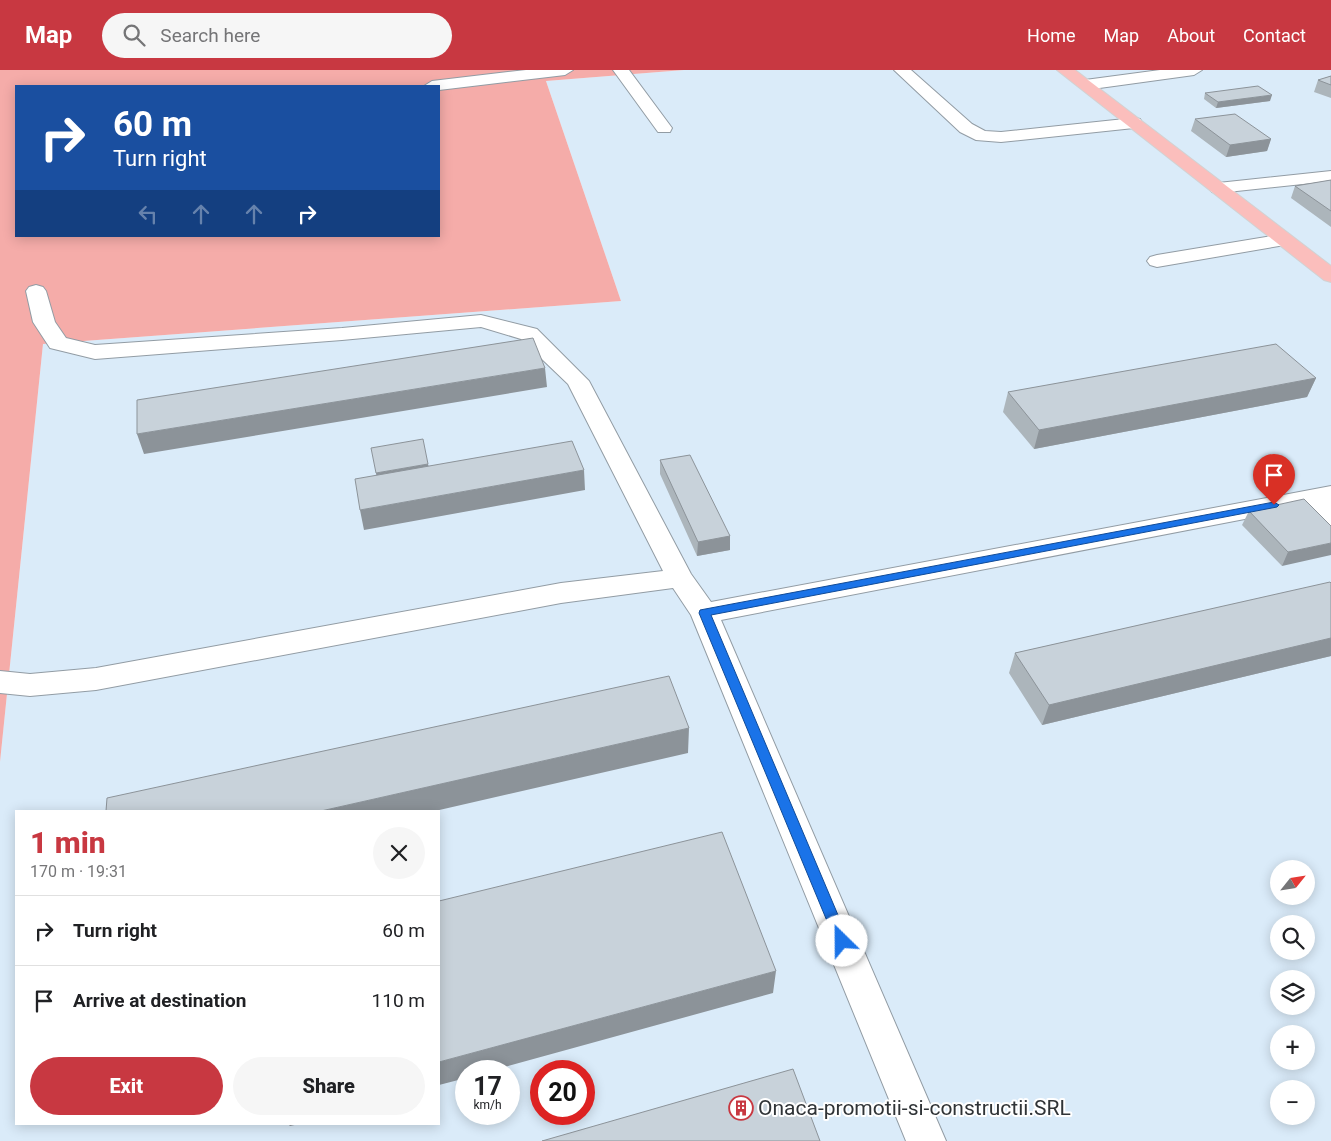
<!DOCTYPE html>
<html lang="en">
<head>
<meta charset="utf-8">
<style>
	body { margin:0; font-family:Roboto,sans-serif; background:#f6f6f6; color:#202124; height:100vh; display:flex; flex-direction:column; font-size:19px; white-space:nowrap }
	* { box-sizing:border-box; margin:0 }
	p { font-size:16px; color:#757577 }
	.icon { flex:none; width:28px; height:28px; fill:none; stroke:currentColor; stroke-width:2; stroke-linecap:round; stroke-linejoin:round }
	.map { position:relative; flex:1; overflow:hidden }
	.panel { position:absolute; left:15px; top:740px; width:425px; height:315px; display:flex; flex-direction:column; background:#fff; border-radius:0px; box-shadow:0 2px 12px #0003 }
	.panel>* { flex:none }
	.hud { position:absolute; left:15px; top:15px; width:425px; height:152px; border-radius:0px; box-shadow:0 2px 12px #0003; background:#1a4fa0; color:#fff; overflow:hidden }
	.needle { width:32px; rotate:60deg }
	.fabs { position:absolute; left:1270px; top:790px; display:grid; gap:10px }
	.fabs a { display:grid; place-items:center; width:45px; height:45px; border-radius:50%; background:#fff; box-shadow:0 2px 12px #0003; font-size:25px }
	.speed { position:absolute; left:455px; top:990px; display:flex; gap:10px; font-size:25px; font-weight:700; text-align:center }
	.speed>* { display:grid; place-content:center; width:65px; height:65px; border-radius:50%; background:#fff; box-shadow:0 2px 12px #0003; line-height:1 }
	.speed small { font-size:12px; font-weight:400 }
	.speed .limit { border:8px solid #d22; background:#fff; color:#111 }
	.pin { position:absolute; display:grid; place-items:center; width:42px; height:42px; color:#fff; margin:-51px -21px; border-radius:50% 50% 50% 0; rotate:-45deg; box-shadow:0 0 5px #0007 }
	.pin .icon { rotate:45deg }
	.me { position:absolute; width:55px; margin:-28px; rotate:337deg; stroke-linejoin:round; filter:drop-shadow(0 0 4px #0008) }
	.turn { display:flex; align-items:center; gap:18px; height:105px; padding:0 15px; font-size:22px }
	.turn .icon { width:65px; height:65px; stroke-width:2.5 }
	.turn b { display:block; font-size:35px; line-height:42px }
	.lanes { display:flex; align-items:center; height:48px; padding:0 15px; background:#0003; justify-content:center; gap:25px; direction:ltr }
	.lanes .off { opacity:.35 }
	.round { display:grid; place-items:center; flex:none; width:52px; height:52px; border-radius:26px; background:#f6f6f6 }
	.head { display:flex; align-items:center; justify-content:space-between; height:85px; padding:0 15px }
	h1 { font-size:30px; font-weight:800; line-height:38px; color:#c83841 }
	.primary-button { display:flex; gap:10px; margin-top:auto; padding:10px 15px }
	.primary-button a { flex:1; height:58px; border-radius:30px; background:#c83841; color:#fff; font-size:20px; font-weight:800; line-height:58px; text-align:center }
	.primary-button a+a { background:#f6f6f6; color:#202124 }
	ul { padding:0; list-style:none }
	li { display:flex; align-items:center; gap:15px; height:70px; padding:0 15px; border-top:1px solid #e0e0e0 }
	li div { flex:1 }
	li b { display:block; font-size:19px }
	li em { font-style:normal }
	header { display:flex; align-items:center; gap:30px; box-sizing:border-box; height:70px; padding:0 25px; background:#c83841; color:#fff }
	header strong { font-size:24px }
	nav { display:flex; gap:28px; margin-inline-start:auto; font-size:18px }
	.search { width:350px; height:45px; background:#f6f6f6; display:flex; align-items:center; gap:12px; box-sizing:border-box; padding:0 18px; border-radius:28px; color:#757577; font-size:19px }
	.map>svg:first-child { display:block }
</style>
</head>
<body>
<header>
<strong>Map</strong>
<div class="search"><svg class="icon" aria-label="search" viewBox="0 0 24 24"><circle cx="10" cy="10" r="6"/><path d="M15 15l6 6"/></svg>Search here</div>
<nav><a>Home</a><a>Map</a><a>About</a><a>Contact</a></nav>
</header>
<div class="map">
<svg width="1331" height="1071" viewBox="0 0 1331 1071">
	<rect width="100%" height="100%" fill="#eef7fe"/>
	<path fill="#daebf9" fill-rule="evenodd" d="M 684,0 L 1331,0 L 1331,1071 L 0,1071 L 0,692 L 43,274 L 621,231 L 546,11 ZM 16,741 L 439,741 L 439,1054 L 16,1054 ZM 1279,799 L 1306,799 L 1306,826 L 1279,826 ZM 1279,854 L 1306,854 L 1306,881 L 1279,881 ZM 1279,909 L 1306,909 L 1306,936 L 1279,936 ZM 1279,964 L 1306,964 L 1306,991 L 1279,991 ZM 466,1001 L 509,1001 L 509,1044 L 466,1044 ZM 541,1001 L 584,1001 L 584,1044 L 541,1044 ZM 1279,1019 L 1306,1019 L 1306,1046 L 1279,1046 Z"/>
	<path fill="#f5aca9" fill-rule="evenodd" d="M 0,0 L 684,0 L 546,11 L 621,231 L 43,274 L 0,692 ZM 16,16 L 439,16 L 439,166 L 16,166 Z"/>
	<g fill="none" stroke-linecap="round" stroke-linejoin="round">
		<g stroke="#929ca4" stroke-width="2">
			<path id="minor" d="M 526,0 L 573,0 L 565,5 L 439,20 L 439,16 L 424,16 L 432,11 Z
				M 613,0 L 629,0 L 672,58 L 670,62 L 658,62 Z
				M 894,0 L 911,0 L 972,54 L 985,61 L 1001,62 L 1134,48 L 1140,49 L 1142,53 L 1140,57 L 1134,58 L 1001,72 L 976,70 L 960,62 Z
				M 1160,0 L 1202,0 L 1194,5 L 1085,20 L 1077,15 L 1085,10 Z
				M 1331,101 L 1331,111 L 1218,123 L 1212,122 L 1209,118 L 1212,114 L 1218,113 Z
				M 1284,164 L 1291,166 L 1294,170 L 1291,174 L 1157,197 L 1150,195 L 1147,191 L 1150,187 L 1157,185 Z
				M 36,215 L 43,217 L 46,221 L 55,252 L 66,268 L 95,275 L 342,258 L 481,245 L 537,259 L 589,311 L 691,504 L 711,532 L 1331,416 L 1331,456 L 1322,454 L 1307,437 L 721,550 L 946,1071 L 906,1071 L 691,545 L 673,518 L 561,533 L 96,620 L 30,626 L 0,623 L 0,601 L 30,604 L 96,598 L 561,513 L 663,501 L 568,314 L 521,269 L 481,257 L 342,270 L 95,289 L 50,278 L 33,252 L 26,221 L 29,217 Z"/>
		</g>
		<g stroke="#d1d2d3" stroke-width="2">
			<path id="major" d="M 1057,0 L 1075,0 L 1331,196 L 1331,212 L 1324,210 Z"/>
		</g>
		<use href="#minor" fill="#fff" fill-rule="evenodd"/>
		<use href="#major" fill="#fbbebc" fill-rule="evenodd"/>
	</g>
	<path fill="#acb5bb" d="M 1331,6 L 1331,28 L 1314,22 L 1318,10 Z
		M 1205,23 L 1270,31 L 1216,38 L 1204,29 Z
		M 1195,49 L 1271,69 L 1267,81 L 1226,87 L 1191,61 Z
		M 1331,110 L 1331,157 L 1291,128 L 1295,116 Z
		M 1316,308 L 1307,327 L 1034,379 L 1003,342 L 1008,322 Z
		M 660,390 L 730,466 L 730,480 L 697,486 L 660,404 Z
		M 1249,441 L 1331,456 L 1282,496 L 1242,455 Z
		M 1331,513 L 1331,586 L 1042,655 L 1009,603 L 1015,583 Z"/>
	<path fill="#8c9399" d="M 1272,25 L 1270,31 L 1216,38 L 1218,32 Z
		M 1271,69 L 1267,81 L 1226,87 L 1230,75 Z
		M 545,298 L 547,317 L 144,384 L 137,364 Z
		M 1316,308 L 1307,327 L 1034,379 L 1039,360 Z
		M 428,394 L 430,401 L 377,410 L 376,403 Z
		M 584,400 L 585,420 L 364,460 L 360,440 Z
		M 730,466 L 730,480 L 697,486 L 698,472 Z
		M 1331,473 L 1331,485 L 1282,496 L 1288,482 Z
		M 1331,568 L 1331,586 L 1042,655 L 1049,635 Z
		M 689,658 L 688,683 L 435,741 L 321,741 Z
		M 776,901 L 773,923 L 490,1001 L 466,1001 L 466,1008 L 439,1015 L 439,992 Z
		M 288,1054 L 299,1054 L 290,1056 Z"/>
	<path fill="#c8d2da" stroke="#8c9399" d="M 1331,6 L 1331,15 L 1318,10 Z
		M 1258,16 L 1272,25 L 1218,32 L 1205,23 Z
		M 1235,44 L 1271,69 L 1230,75 L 1195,49 Z
		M 1331,110 L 1331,141 L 1295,116 Z
		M 533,268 L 545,298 L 137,364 L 137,330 Z
		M 1276,274 L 1316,308 L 1039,360 L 1008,322 Z
		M 423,369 L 428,394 L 376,403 L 371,378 Z
		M 572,371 L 584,400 L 360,440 L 355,409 Z
		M 690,385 L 730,466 L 698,472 L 660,390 Z
		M 1304,429 L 1331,456 L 1331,473 L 1288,482 L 1249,441 Z
		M 1330,512 L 1331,513 L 1331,568 L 1049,635 L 1015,583 Z
		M 669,606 L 689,658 L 321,741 L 106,741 L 107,728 Z
		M 722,762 L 776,901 L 439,992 L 439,831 Z
		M 793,999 L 820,1071 L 542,1071 Z"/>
	<path fill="#1a73e8" stroke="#114b97" d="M 1274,432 L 1279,435 L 1277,437 L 711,545 L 849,871 L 847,875 L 842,877 L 837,875 L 699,543 L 700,540 Z"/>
	<defs>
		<g id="building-ring" transform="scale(1.25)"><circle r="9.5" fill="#fff" stroke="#c83841" stroke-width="1.5"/><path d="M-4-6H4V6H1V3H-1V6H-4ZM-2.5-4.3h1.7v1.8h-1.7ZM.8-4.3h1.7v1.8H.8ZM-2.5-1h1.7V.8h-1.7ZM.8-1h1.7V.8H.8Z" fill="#c83841"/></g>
	</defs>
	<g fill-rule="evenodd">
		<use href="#building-ring" x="741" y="1038"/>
	</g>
	<g text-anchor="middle" stroke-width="4" stroke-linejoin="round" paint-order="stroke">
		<g font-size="21" fill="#303437" stroke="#fff" text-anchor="start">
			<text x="758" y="1045">Onaca-promotii-si-constructii.SRL</text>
		</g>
	</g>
</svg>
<div class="fabs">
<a><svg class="needle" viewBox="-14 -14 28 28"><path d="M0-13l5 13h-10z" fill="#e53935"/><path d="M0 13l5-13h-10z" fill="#757577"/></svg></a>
<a><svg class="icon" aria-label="search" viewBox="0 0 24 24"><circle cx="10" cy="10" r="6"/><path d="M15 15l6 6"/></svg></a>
<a><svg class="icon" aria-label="layers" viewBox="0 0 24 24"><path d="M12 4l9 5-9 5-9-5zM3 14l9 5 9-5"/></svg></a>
<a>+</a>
<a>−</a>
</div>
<div class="speed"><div>17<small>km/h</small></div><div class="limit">20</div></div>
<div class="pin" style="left:1274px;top:435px;background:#d93025"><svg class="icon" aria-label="arrive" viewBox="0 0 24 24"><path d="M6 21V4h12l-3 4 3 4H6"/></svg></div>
<svg class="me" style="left:842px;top:871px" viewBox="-20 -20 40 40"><circle r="19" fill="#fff"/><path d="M0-13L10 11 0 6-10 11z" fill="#1a73e8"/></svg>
<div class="hud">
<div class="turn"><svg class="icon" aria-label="right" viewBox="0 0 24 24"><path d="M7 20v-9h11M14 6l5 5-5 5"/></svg><div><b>60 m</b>Turn right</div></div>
<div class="lanes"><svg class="icon off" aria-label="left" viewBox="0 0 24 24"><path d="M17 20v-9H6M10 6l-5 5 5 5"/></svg><svg class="icon off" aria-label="ahead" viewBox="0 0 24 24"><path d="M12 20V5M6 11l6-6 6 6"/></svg><svg class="icon off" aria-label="ahead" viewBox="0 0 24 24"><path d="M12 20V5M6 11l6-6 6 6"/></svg><svg class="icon" aria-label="right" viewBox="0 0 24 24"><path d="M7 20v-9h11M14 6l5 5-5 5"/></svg></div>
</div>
<section class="panel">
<div class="head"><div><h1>1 min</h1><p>170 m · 19:31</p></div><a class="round"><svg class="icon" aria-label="close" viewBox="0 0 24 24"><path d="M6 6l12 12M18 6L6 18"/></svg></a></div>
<ul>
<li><svg class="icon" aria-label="right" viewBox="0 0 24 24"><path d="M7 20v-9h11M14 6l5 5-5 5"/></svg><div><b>Turn right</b></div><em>60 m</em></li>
<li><svg class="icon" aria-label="arrive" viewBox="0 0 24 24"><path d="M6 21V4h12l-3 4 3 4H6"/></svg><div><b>Arrive at destination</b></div><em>110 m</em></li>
</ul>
<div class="primary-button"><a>Exit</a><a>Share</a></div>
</section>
</div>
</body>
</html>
